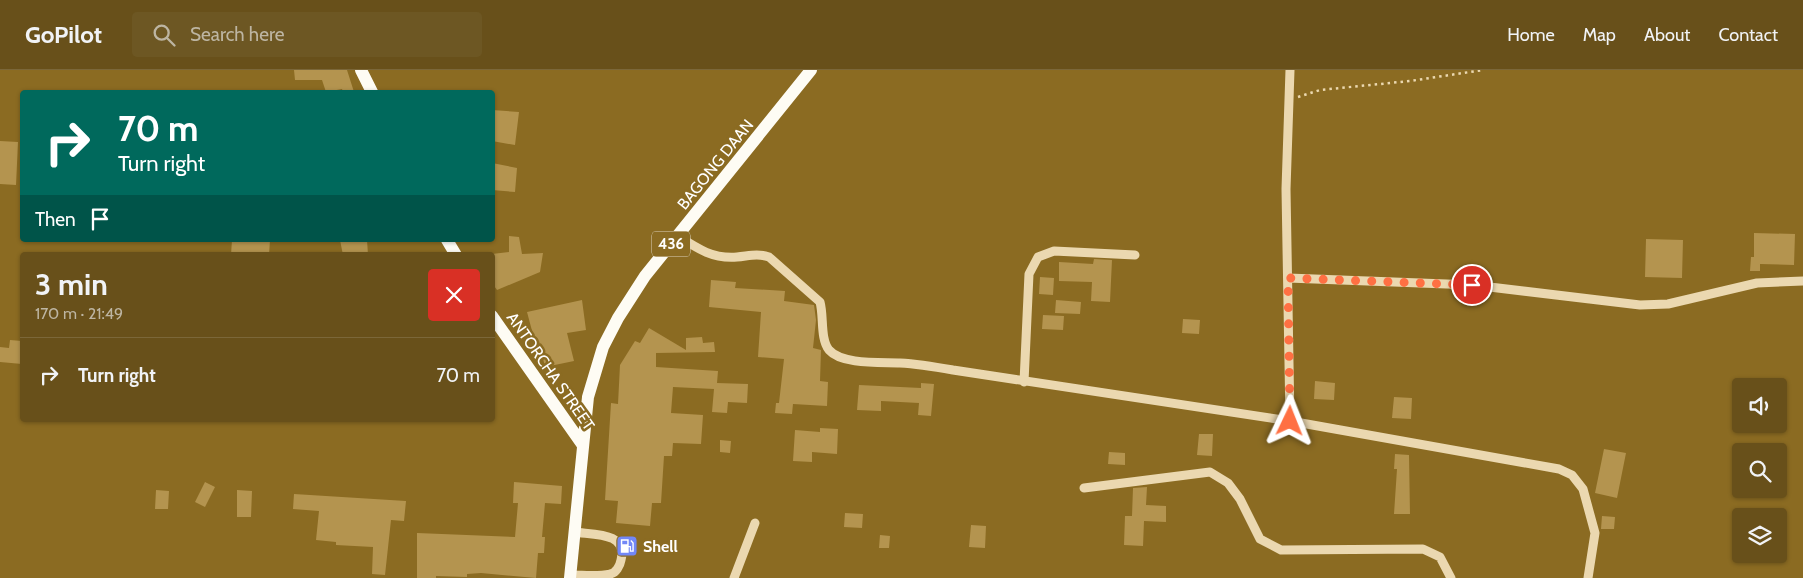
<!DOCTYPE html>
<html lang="en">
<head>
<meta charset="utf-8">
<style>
	body { margin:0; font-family:Cabin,sans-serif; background:#6d5723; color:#f1f3f6; height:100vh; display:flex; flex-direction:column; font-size:19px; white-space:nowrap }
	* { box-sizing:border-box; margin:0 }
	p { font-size:16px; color:#bdb5a2 }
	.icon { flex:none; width:28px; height:28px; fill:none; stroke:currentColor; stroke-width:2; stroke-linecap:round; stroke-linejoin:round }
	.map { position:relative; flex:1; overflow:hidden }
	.panel { position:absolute; left:20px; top:182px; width:475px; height:170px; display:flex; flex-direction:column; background:#68501a; border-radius:5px; box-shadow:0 1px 4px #0004 }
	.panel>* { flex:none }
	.top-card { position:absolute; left:20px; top:20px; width:475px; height:152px; border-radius:5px; box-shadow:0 1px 4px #0004; background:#00695c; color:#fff; overflow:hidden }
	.buttons { position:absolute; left:1732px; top:308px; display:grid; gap:10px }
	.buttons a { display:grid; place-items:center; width:55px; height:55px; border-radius:5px; background:#68501a; box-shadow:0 1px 4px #0004; font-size:25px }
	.pin { position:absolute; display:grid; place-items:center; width:42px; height:42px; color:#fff; margin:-21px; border:2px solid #fff; border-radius:50%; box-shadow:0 1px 5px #0007 }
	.me { position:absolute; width:55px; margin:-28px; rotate:2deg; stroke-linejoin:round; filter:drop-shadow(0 0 4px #0008) }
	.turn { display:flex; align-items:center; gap:18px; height:105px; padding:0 15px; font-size:22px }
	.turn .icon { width:65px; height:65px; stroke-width:2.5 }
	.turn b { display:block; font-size:35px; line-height:42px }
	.then { display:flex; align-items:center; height:48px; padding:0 15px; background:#0003; gap:10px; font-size:19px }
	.round { display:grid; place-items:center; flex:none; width:52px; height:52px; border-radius:5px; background:#6d5723 }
	.head { display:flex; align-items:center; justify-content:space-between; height:85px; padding:0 15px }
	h1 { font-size:30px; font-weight:700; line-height:38px }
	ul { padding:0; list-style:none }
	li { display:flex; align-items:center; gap:15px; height:75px; padding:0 15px; border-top:1px solid #7b6739 }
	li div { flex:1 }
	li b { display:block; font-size:19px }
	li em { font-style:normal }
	header { display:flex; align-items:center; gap:30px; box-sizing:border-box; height:70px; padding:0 25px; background:#68501a; border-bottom:1px solid #7b6739 }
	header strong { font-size:24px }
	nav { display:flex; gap:28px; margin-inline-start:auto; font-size:18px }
	.search { width:350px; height:45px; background:#6d5723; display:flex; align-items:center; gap:12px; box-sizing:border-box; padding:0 18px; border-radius:5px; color:#bdb5a2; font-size:19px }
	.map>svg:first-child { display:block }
</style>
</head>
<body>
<header>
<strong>GoPilot</strong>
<div class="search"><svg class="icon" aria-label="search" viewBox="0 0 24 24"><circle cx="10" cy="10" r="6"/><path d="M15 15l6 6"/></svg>Search here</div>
<nav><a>Home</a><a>Map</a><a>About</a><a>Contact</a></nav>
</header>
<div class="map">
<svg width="1803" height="508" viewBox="0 0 1803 508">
	<rect width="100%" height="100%" fill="#8b6b22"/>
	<path fill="#b4944f" d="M 294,0 L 347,0 L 354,22 L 343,22 L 342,19 L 326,22 L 322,10 L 295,10 Z
		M 492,40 L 519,42 L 515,75 L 492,71 Z
		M 0,71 L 18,72 L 16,115 L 0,114 Z
		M 492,93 L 517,98 L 515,122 L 492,120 Z
		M 1754,163 L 1795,164 L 1794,195 L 1760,194 L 1760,201 L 1750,201 L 1751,187 L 1754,187 Z
		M 509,166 L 519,167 L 522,184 L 543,183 L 540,202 L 497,220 L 492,213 L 492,184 L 509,182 Z
		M 1646,169 L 1683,170 L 1682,208 L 1645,207 Z
		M 232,170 L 270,170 L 269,185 L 231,185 Z
		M 340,170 L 367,170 L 368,185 L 343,185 Z
		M 1094,189 L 1112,190 L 1110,232 L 1091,231 L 1092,212 L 1059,211 L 1059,192 L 1093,194 Z
		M 1040,207 L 1054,208 L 1053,225 L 1039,224 Z
		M 711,210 L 736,212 L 735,218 L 785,221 L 784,231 L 814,235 L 816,250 L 813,278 L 821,280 L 820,311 L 828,312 L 827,336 L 793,334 L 792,344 L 775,343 L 776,333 L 779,333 L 784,289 L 758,287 L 761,242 L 709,237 Z
		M 582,230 L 586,260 L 567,263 L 574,291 L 545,297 L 539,271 L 535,272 L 527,242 Z
		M 1056,230 L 1081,232 L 1080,244 L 1055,243 Z
		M 1043,245 L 1064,246 L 1063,260 L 1042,259 Z
		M 1183,249 L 1200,250 L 1199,264 L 1182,263 Z
		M 649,258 L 686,280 L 686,268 L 702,267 L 703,273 L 714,272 L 715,282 L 656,283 L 656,297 L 718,301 L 717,313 L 748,314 L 747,333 L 728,332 L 727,343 L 712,342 L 714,319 L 673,317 L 671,343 L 703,345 L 701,374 L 673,373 L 672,386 L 664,386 L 661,433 L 652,433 L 650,456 L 616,453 L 618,431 L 605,430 L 611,333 L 618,334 L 620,295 L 635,271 L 640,273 Z
		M 10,270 L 22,271 L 22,294 L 0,292 L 0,277 L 9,278 Z
		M 1315,311 L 1335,313 L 1334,330 L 1314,329 Z
		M 921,313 L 934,314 L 931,346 L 918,345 L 919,333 L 881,331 L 881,341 L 857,340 L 859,315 L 921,318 Z
		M 1394,327 L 1412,328 L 1411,349 L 1392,348 Z
		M 820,358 L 838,359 L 837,384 L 812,382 L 812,392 L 793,391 L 795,360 L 820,362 Z
		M 1199,364 L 1213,364 L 1212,386 L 1197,385 Z
		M 720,370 L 731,371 L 730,383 L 720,382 Z
		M 1604,379 L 1626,383 L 1617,428 L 1595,423 Z
		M 1109,382 L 1125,383 L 1125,395 L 1108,394 Z
		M 1395,384 L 1409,385 L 1410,444 L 1394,444 L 1397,399 L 1394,399 Z
		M 205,412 L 215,417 L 205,437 L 195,432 Z
		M 514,412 L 562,416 L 561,434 L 545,433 L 542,467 L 545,467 L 544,483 L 538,483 L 536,508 L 481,503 L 467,504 L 467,507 L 436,506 L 436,508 L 417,508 L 417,463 L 515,467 L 518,433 L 513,433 Z
		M 1147,417 L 1146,435 L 1166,436 L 1166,452 L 1144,451 L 1143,476 L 1124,475 L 1125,446 L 1132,446 L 1133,418 Z
		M 156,420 L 169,421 L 168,439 L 155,439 Z
		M 237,420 L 252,421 L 251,447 L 237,447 Z
		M 294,424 L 406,431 L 404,451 L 391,450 L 385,505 L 372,504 L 373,477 L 336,475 L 336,472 L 316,470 L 319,441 L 293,439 Z
		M 845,443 L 863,444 L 862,458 L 844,457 Z
		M 1602,446 L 1615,447 L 1614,459 L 1601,459 Z
		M 971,455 L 986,456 L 985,478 L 969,477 Z
		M 880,465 L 890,466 L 889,478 L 879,478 Z"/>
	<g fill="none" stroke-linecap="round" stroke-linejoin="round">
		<path stroke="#ebd8b0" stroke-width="2.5" stroke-dasharray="2.5 4" stroke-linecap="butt" d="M 1298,27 L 1320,20 L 1410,11 L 1483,0"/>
		<path stroke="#ebd8b0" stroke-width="9" d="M 678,166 C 698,179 713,189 737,187 C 749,186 757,183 769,187 L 820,232 C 824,246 820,269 829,280 C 842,295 882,292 900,293 C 918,294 936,297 953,300 L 1290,351 L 1559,399 L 1572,405 L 1583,419 L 1595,463 L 1588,508
			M 1288,208 L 1473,215 L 1640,235 L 1668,234 L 1757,213 L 1803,211
			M 1024,312 L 1029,204 L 1038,187 L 1054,181 L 1135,185
			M 1290,351 L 1286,119 L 1290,0
			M 1084,418 L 1210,402 L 1228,413 L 1240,429 L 1260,469 L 1281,480 L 1423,479 L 1440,487 L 1451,508
			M 571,505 C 583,505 598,507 610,504 C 616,503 620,496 621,490 C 628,462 594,465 574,462
			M 734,508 L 755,453"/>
		<path stroke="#fefcf4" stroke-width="12" d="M 361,0 L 372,22
			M 447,170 L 456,185
			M 492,246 L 582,374
			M 570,508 L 588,327 L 603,277 L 618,248 L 645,206 L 811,0"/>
	</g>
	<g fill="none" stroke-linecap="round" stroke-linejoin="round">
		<path stroke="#ff7043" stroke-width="9" stroke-dasharray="0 16.2" d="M 1290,351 L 1288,208 L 1472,215"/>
	</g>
	<defs>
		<g id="fuel-square" transform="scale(1.125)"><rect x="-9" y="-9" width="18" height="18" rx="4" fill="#7287f6" stroke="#8b6b22"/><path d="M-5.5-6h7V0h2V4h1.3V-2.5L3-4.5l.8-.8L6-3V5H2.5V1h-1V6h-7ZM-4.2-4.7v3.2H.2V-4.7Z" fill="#fff"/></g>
	</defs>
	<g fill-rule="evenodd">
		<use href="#fuel-square" x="627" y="476"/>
	</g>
	<g text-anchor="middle" stroke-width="5" stroke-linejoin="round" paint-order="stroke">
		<rect fill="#8b6b22" stroke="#dcd3bd" stroke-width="1" x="652" y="161.5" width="38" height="25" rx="4"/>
		<g font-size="15" font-weight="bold" fill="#fff">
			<text x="671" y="179">436</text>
		</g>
		<g font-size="16" fill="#fff" stroke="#8b6b22">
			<text transform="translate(715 94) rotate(-51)" y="6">BAGONG DAAN</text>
			<text transform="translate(551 301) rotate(55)" y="6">ANTORCHA STREET</text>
		</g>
		<g font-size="16" font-weight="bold" fill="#fff" stroke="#8b6b22" text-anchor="start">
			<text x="643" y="482">Shell</text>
		</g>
	</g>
</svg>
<div class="buttons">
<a><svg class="icon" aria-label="sound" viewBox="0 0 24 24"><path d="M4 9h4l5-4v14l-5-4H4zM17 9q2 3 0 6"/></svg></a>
<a><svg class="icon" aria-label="search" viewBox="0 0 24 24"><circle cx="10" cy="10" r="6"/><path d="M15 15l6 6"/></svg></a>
<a><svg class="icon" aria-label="layers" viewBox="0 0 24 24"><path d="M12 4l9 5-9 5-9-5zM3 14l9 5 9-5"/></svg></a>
</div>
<div class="pin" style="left:1472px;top:215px;background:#d93025"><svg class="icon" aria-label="arrive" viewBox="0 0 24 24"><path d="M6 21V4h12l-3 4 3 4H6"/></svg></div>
<svg class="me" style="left:1290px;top:351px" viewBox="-20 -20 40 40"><path d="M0-17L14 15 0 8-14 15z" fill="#ff7043" stroke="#fff" stroke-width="4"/></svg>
<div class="top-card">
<div class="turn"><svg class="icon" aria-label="right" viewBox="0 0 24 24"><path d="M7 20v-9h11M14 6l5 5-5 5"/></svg><div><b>70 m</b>Turn right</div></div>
<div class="then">Then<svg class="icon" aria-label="arrive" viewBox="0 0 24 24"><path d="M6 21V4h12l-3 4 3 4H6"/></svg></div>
</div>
<section class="panel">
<div class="head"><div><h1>3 min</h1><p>170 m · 21:49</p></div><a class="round" style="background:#d93025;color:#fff"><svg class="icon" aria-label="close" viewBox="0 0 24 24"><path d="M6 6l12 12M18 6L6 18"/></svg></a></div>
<ul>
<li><svg class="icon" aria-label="right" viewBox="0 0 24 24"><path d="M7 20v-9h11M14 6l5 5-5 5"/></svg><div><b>Turn right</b></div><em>70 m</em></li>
</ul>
</section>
</div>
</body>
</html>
